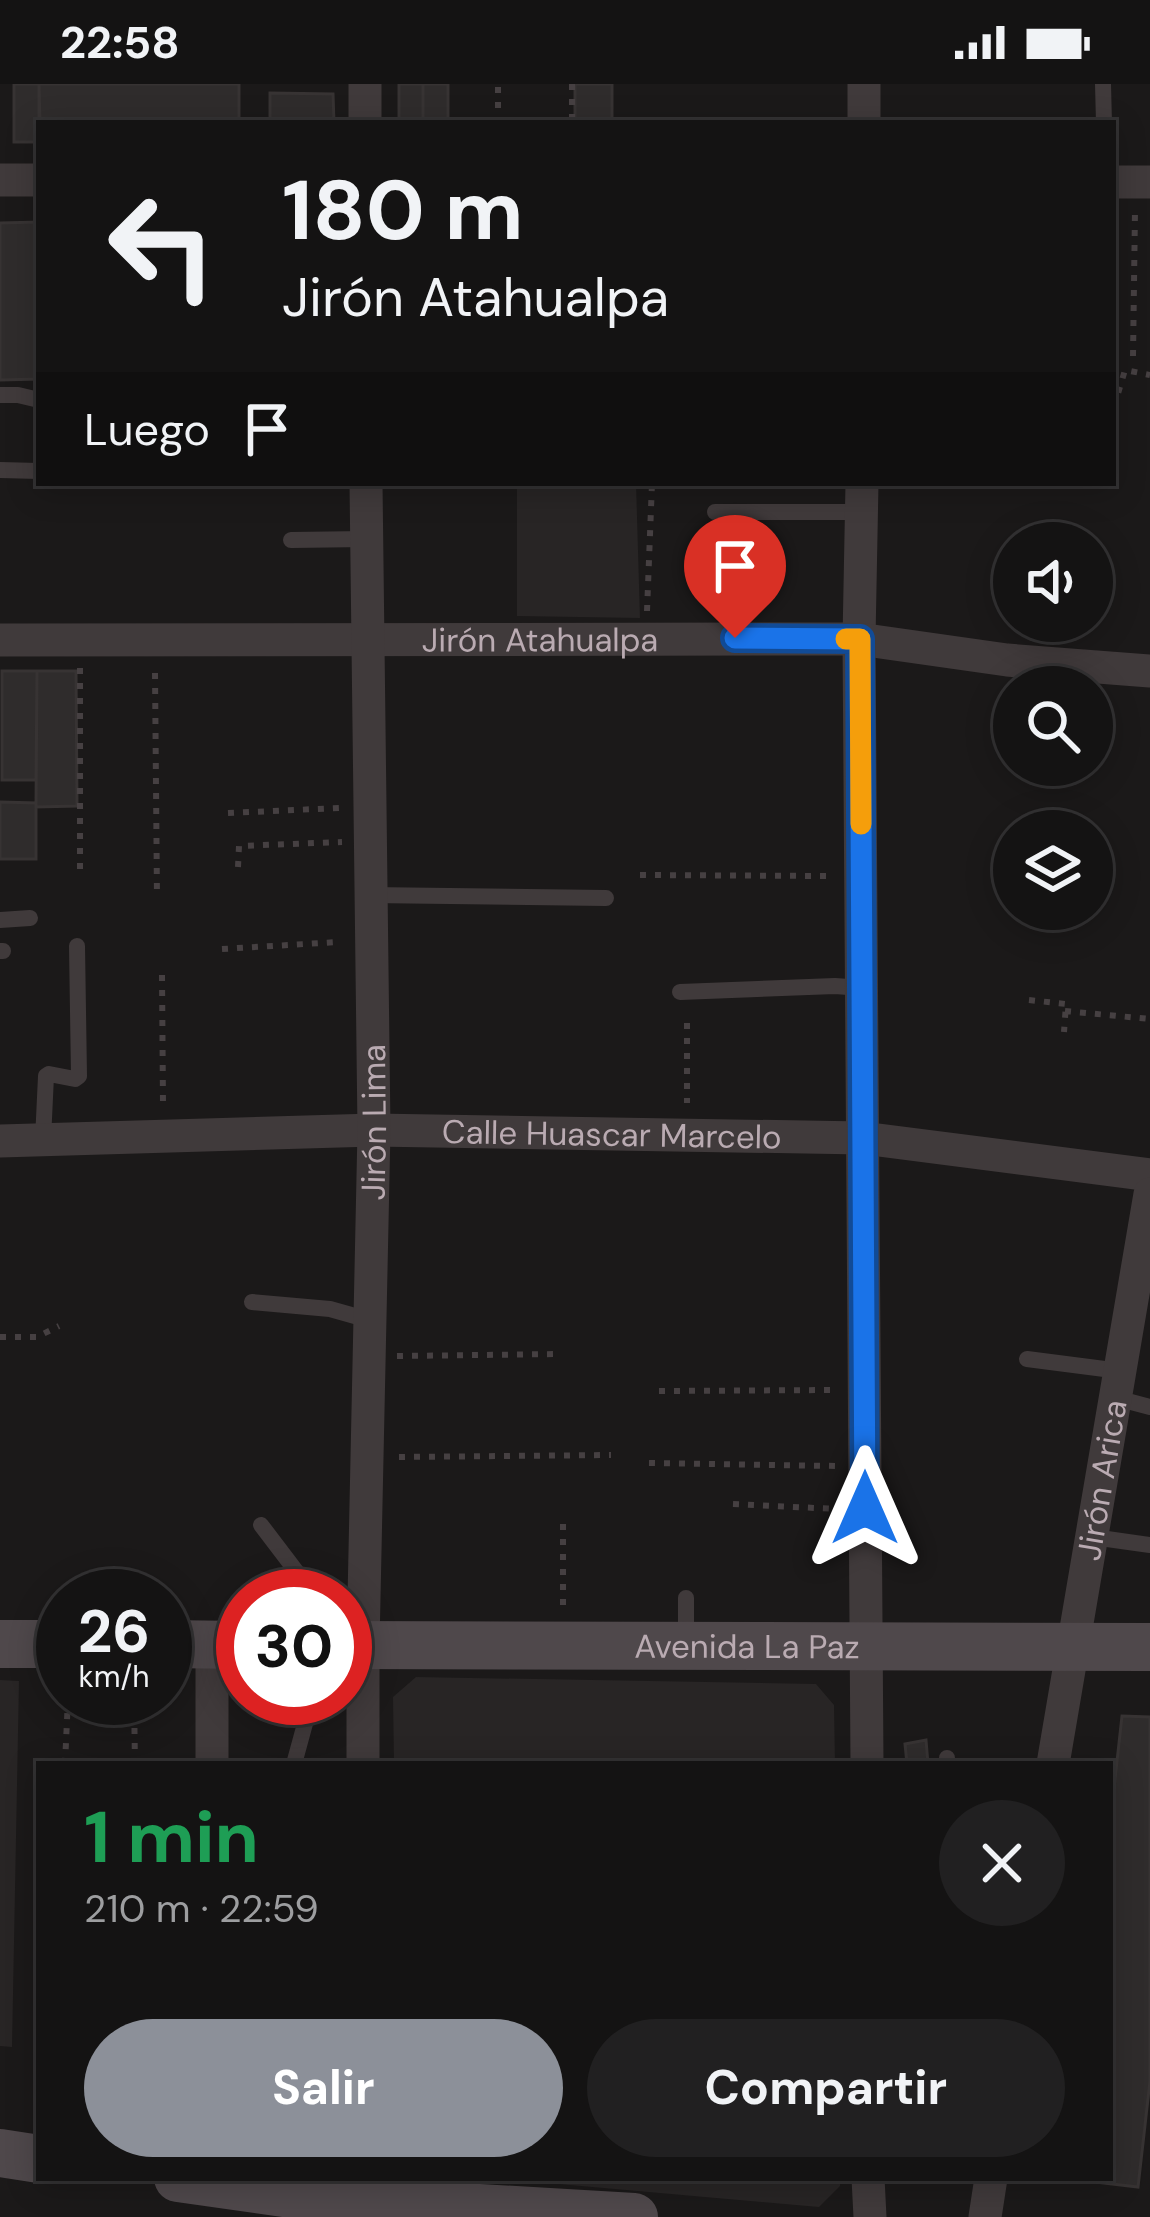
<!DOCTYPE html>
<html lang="es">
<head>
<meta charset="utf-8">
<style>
	body { margin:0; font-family:"DM Sans",sans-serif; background:#212021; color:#f1f3f6; height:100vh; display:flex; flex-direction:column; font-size:45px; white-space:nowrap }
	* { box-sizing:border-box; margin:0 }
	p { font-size:39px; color:#9d9ea0 }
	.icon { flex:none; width:66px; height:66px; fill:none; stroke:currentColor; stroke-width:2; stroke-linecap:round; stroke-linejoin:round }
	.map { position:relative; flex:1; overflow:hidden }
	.side { position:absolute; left:36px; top:1677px; width:1077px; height:420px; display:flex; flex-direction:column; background:#141313; border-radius:0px; box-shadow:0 6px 30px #0003,0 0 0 3px #333233 }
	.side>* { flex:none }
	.banner { position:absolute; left:36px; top:36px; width:1080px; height:366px; border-radius:0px; box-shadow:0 6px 30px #0003,0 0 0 3px #333233; background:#141313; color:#f1f3f6; overflow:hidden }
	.fabs { position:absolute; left:993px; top:438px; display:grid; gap:24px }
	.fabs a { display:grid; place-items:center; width:120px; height:120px; border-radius:50%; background:#141313; box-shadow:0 6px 30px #0003,0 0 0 3px #333233; font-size:60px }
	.speed { position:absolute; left:36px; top:1485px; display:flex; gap:24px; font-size:60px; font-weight:700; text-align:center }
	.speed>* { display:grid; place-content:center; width:156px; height:156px; border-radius:50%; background:#141313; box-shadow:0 6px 30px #0003,0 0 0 3px #333233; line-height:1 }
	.speed small { font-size:30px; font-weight:400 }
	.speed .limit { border:18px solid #d22; background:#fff; color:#111 }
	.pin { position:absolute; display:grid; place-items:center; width:102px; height:102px; color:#fff; margin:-123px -51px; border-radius:50% 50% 50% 0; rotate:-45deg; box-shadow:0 0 12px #0007 }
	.pin .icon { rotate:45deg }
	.me { position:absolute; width:132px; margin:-66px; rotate:0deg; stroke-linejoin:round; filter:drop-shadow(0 0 9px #0008) }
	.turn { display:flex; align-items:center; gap:42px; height:252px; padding:0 48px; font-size:54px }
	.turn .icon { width:156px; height:156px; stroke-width:2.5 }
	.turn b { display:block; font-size:84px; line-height:102px }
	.then { display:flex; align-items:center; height:114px; padding:0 48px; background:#0003; gap:24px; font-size:45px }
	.round { display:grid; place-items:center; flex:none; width:126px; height:126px; border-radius:63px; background:#212021 }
	.overview { display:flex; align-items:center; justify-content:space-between; height:204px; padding:0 48px }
	h1 { font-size:72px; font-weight:700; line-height:90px; color:#1e9e55 }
	.button { display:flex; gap:24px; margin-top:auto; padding:24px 48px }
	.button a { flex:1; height:138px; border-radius:72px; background:#8c9099; color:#fff; font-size:48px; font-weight:700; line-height:138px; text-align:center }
	.button a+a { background:#212021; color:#f1f3f6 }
	.status { display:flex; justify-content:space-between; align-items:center; height:84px; padding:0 60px; background:#141313; direction:ltr }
	.status svg { height:33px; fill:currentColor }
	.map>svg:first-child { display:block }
</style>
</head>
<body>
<div class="status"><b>22:58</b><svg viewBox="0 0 49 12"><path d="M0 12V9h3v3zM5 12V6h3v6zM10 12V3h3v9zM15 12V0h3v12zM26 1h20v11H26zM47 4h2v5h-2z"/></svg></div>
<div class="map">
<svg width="1150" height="2133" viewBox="0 0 1150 2133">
	<rect width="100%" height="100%" fill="#1b1919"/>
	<path fill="#282525" d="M 517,399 L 636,399 L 640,534 L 517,532 Z
		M 416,1593 L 816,1600 L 834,1621 L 835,1680 L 394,1680 L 393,1613 Z
		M 0,1596 L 19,1597 L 12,1963 L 0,1962 Z
		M 491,2094 L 840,2094 L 840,2102 L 819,2123 Z"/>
	<path fill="#2f2c2c" stroke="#373333" stroke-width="3" d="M 14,0 L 39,0 L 39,58 L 14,58 Z
		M 39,0 L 239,0 L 239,39 L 40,39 Z
		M 399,0 L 423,0 L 423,39 L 399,39 Z
		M 423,0 L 448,0 L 448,39 L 423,39 Z
		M 575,0 L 612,0 L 612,39 L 575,39 Z
		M 270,9 L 333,10 L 334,39 L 270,39 Z
		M 39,138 L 39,295 L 0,296 L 0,139 Z
		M 2,587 L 37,587 L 36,696 L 2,696 Z
		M 37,587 L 76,587 L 77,722 L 36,723 Z
		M 0,718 L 36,719 L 36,775 L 0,775 Z
		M 1122,1632 L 1150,1633 L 1150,1997 L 1138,2103 L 1070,2095 L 1110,2094 L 1110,1741 Z
		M 926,1656 L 928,1680 L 907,1680 L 905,1660 Z"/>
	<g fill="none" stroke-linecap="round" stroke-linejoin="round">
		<path stroke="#464042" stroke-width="6" stroke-dasharray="6 9" stroke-linecap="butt" d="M 572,0 L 572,39
			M 498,39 L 498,0
			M 1133,272 L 1135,126
			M 1114,323 L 1125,286 L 1150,291
			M 732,460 L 734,527
			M 647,527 L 652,399
			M 80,584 L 80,791
			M 155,589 L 157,814
			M 228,729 L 339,724
			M 238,783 L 239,762 L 342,758
			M 640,791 L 828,792
			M 222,865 L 338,858
			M 162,891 L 163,1020
			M 1029,916 L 1066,920 L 1064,948
			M 1065,927 L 1150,935
			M 687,939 L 687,1019
			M 0,1253 L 37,1253 L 59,1242
			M 397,1272 L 562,1270
			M 659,1307 L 835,1306
			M 399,1373 L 611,1371
			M 649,1379 L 837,1382
			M 733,1420 L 837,1425
			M 563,1521 L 563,1435
			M 134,1614 L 135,1680
			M 65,1680 L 68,1614"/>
		<path stroke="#403a3b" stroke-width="16" d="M 1103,0 L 1104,39
			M 0,311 L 18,311 L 39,316
			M 0,386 L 39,387
			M 715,428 L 861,428
			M 291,456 L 366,455
			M 369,811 L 606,814
			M 0,836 L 30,834
			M 0,867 L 3,867
			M 680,908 L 835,902 L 862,904
			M 43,1056 L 46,992 L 49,990 L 75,995 L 79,992 L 77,862
			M 252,1218 L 330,1225 L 369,1236
			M 1027,1275 L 1120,1287
			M 1116,1314 L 1150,1323
			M 261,1441 L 315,1512
			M 1093,1453 L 1150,1461
			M 686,1514 L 686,1555
			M 947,1674 L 947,1680
			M 294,1680 L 312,1614"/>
		<g stroke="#403a3b" stroke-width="33">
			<path d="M 365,0 L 365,39"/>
			<path d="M 864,0 L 864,39"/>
			<path d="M 0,96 L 39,96"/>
			<path d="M 1113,98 L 1150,98"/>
			<path d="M 862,399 L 859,555 L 867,1680"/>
			<path id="s1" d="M 0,556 L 859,555 L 1007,576 L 1150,587"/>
			<path id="s2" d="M 0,1057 L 374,1046 L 863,1054 L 1150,1091"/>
			<path d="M 212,1680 L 212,1561"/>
			<path id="s3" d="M 363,1680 L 363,1561 L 374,1046 L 366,399"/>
			<path id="s4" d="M 1053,1680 L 1150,1110"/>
			<path d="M 868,2094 L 870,2133"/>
			<path d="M 985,2133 L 991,2094"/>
		</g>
		<g stroke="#4f484b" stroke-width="48">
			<path d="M 0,1560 L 63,1560"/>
			<path d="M 165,1560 L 243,1561"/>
			<path id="s5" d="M 345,1561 L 1150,1563"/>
			<path d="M 0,2069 L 39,2075"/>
			<path d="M 178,2094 L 326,2115 L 634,2133"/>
		</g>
	</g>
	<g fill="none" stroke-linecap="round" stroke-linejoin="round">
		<g stroke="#114b97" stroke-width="30">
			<path id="route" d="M 735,554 L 860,555 L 865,1424"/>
		</g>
		<use href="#route" stroke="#1a73e8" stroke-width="21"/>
		<path stroke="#f59e0b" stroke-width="21" d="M 846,555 L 860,555 L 861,740"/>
	</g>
	<g text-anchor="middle" stroke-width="12" stroke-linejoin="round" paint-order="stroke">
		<g font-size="33" fill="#baabb2" stroke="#161414">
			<text dy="12" stroke="none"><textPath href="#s1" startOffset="540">Jirón Atahualpa</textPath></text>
			<text dy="12" stroke="none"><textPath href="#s3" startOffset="642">Jirón Lima</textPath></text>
			<text dy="12" stroke="none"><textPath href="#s2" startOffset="612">Calle Huascar Marcelo</textPath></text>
			<text dy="12" stroke="none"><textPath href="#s4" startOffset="288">Jirón Arica</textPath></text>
			<text dy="12" stroke="none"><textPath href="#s5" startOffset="402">Avenida La Paz</textPath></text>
		</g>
	</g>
</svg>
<div class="fabs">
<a><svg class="icon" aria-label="sound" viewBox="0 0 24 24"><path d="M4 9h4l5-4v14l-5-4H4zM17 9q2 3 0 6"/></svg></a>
<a><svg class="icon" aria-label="search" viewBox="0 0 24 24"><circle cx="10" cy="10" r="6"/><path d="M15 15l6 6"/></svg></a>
<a><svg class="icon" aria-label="layers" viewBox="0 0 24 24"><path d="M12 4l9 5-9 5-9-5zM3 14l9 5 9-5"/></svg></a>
</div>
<div class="speed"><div>26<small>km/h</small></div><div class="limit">30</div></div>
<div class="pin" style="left:735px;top:554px;background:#d93025"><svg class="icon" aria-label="arrive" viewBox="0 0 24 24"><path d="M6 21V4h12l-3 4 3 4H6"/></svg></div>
<svg class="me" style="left:865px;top:1424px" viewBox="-20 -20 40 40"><path d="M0-17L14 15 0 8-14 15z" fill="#1a73e8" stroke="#fff" stroke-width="4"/></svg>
<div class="banner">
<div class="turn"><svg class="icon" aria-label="left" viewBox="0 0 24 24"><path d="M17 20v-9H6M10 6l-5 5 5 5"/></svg><div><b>180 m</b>Jirón Atahualpa</div></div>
<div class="then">Luego<svg class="icon" aria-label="arrive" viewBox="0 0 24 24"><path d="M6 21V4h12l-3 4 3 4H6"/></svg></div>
</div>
<section class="side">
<div class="overview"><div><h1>1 min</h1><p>210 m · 22:59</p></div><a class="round"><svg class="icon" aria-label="close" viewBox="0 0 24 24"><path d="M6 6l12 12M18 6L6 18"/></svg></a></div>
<div class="button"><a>Salir</a><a>Compartir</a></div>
</section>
</div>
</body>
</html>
